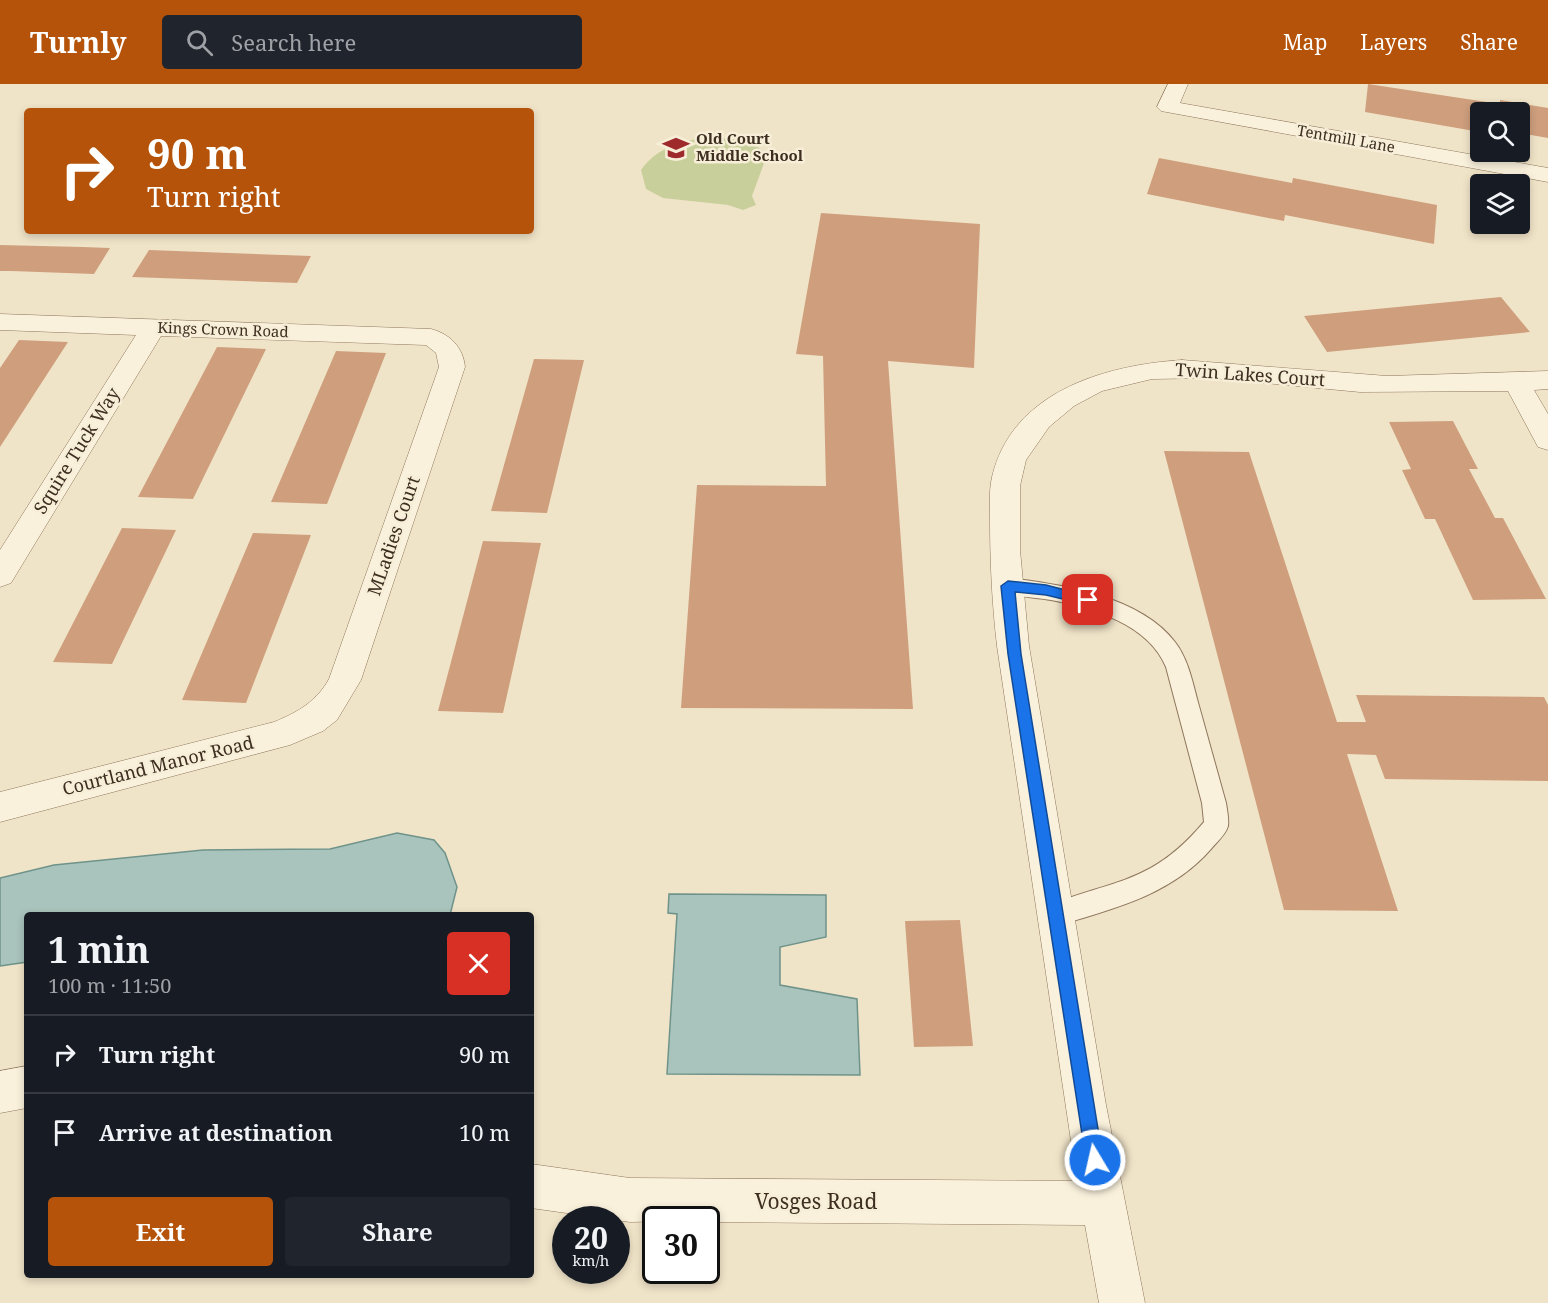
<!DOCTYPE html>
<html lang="en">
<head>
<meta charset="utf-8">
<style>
	body { margin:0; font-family:"Noto Serif",serif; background:#20242c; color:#f1f3f6; height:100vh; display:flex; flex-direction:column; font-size:22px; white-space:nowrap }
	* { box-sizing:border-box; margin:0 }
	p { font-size:20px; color:#9ea1a6 }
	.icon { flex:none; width:33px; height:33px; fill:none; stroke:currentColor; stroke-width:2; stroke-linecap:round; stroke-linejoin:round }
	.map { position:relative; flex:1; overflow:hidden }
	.details { position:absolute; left:24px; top:828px; width:510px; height:366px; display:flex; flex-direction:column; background:#171b24; border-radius:6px; box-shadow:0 3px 9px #0003 }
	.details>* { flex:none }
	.top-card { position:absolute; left:24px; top:24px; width:510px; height:126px; border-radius:6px; box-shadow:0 3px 9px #0003; background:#b45309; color:#fff; overflow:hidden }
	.buttons { position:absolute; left:1470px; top:18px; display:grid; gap:12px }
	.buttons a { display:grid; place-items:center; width:60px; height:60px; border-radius:6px; background:#171b24; box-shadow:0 3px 9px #0003; font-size:30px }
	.speed { position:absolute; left:552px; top:1122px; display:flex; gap:12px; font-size:30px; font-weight:700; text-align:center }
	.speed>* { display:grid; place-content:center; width:78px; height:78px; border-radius:50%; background:#171b24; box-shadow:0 3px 9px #0003; line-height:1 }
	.speed small { font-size:15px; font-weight:400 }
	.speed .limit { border:3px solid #111; border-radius:9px; background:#fff; color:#111 }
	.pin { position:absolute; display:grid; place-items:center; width:51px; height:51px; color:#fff; margin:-26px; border-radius:12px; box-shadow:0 3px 9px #0006 }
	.me { position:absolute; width:66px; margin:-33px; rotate:351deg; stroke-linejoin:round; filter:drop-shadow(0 0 4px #0008) }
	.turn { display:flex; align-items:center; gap:21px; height:126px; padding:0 24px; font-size:27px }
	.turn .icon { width:78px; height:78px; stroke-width:2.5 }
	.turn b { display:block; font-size:42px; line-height:51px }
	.round { display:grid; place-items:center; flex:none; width:63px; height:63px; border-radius:6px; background:#20242c }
	.overview { display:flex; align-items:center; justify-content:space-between; height:102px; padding:0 24px }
	h1 { font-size:36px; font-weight:700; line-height:45px }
	.cta { display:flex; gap:12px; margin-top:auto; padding:12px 24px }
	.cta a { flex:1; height:69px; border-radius:6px; background:#b45309; color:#fff; font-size:24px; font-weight:700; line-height:69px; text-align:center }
	.cta a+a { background:#20242c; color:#f1f3f6 }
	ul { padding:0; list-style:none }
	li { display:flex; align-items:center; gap:18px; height:78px; padding:0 24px; border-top:2px solid #363941 }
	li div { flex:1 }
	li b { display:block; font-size:22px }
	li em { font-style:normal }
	header { display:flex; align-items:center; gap:36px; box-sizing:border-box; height:84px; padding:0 30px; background:#b45309; color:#fff }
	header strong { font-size:28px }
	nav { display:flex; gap:33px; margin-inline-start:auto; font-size:21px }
	.search { width:420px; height:54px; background:#20242c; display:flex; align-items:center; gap:15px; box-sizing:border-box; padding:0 21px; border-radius:6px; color:#9ea1a6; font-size:22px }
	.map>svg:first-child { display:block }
</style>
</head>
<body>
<header>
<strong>Turnly</strong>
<div class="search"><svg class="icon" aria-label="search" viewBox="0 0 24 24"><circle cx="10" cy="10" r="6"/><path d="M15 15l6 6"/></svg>Search here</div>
<nav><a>Map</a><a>Layers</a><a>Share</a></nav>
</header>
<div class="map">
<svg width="1548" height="1219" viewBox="0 0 1548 1219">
	<rect width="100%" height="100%" fill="#f0e4c8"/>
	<path fill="#c9cf9b" d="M 701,54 C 722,54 753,53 767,71 L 752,112 L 756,121 L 743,126 L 728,121 L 663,114 L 646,105 L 641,86 C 656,65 676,59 701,54 Z"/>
	<path fill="#a9c4bc" stroke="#6f938a" stroke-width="1.5" d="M 397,749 L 434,756 L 445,769 L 457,803 L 450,831 L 27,831 L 27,878 L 0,882 L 0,794 L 54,781 L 203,766 L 330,765 Z
		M 669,810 L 826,811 L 826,853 L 780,863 L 780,901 L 857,915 L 860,991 L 667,990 L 677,830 L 668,829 Z"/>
	<path fill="#cf9f7d" d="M 1368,0 L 1500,20 L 1500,16 L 1548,24 L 1548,54 L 1520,49 L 1520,28 L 1480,28 L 1480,48 L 1365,28 Z
		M 1159,74 L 1292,99 L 1293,94 L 1437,121 L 1434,160 L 1285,131 L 1284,137 L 1147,110 Z
		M 821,129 L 980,140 L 974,284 L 888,277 L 913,625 L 681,624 L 697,401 L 826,402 L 823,272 L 796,270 Z
		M 0,161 L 83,163 L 110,164 L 94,190 L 11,187 L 0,187 Z
		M 149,166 L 311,172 L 297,199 L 132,193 Z
		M 1501,213 L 1530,248 L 1327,268 L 1304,232 Z
		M 19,256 L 68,258 L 0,363 L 0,284 Z
		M 217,263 L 266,265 L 193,415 L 138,413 Z
		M 336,267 L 386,269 L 327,420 L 271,418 Z
		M 534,275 L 584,276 L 547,429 L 491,427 Z
		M 1453,337 L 1478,385 L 1469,385 L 1495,434 L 1503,434 L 1546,515 L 1473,516 L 1435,435 L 1425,435 L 1402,386 L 1411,385 L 1389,338 Z
		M 1164,367 L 1249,368 L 1337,638 L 1366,638 L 1356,611 L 1544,613 L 1548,621 L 1548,697 L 1385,695 L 1376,671 L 1347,670 L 1398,827 L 1284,826 Z
		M 122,444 L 176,446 L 112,580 L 53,578 Z
		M 253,449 L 311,451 L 246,619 L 182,616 Z
		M 483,457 L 541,459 L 503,629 L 438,627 Z
		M 960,836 L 973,962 L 914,963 L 905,837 Z"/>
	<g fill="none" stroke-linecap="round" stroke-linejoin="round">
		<g stroke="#8d765c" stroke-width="2">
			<path id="lane" d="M 1008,494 C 1061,500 1140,512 1175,558 C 1189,576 1193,601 1199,622 C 1208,654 1217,687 1226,719 C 1227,726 1229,735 1228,742 C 1226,750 1217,758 1211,765 C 1171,811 1113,825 1056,842 L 1047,838 L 1043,830 L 1047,822 C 1115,795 1152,800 1204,738 L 1202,719 L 1166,583 C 1148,540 1093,524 1051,516 C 1034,513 1017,513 1001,508 L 997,502 L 1001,496 Z"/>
		</g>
		<g stroke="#8d765c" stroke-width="1">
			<path id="street" d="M 1168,0 L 1188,0 L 1180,19 L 1548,84 L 1548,98 L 1161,27 L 1157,23 Z
				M 0,230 L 431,245 C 450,250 463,263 465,283 L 361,596 L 337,636 L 323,647 L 290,661 L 0,738 L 0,708 L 274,638 C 298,628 316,618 329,595 L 439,283 L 436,269 L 426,261 L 161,252 L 11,499 L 0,503 L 0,466 L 136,251 L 0,246 Z
				M 1182,276 L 1387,292 L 1548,287 L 1548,305 L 1534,306 L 1548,330 L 1548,366 L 1538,363 L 1508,307 L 1360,308 L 1212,294 L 1152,295 L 1102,307 L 1074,322 L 1049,343 L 1026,376 L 1020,402 L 1020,466 L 1029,562 L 1106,1021 L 1145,1219 L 1099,1219 L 1085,1141 L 706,1138 L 706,1136 L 630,1138 L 531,1124 L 531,1080 L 630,1094 L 1077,1097 L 997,562 C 992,519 990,477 990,434 C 990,420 989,406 992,393 C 1012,307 1106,281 1182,276 Z
				M 27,982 L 27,1024 L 0,1029 L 0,987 Z"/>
		</g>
		<use href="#lane" fill="#faf1dc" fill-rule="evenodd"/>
		<use href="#street" fill="#faf1dc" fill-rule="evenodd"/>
	</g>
	<path fill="#1a73e8" stroke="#114b97" stroke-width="1.5" d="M 1008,497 L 1046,501 L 1092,513 L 1094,516 L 1088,521 L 1046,511 L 1015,508 L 1021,570 L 1103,1076 L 1101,1083 L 1095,1085 L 1088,1083 L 1086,1076 L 1008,570 L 1001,502 Z"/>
	<defs>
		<g id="school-bare" transform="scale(2.07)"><path d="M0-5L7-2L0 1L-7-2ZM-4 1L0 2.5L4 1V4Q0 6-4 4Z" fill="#9e2a2b" stroke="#f7eed8" stroke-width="2.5" paint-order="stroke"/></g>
	</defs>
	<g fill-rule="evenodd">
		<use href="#school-bare" x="676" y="64"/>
	</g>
	<g text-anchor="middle" stroke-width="5" stroke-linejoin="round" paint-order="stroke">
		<g font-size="15" font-weight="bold" fill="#3d2e20" stroke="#f7eed8" text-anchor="start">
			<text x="696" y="60">Old Court<tspan x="696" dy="17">Middle School</tspan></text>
		</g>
		<g font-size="15" fill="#3d2e20" stroke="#f7eed8">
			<text transform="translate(1346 55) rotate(10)" y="5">Tentmill Lane</text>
			<text transform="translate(223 246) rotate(2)" y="5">Kings Crown Road</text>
		</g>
		<g font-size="18" fill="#3d2e20" stroke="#f7eed8">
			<text transform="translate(1250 291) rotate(4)" y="6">Twin Lakes Court</text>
			<text transform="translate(77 367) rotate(-58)" y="6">Squire Tuck Way</text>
			<text transform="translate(394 452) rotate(-71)" y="6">MLadies Court</text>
			<text transform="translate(158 682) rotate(-14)" y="6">Courtland Manor Road</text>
		</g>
		<g font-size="21" fill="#3d2e20" stroke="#f7eed8">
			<text x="816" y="1125">Vosges Road</text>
		</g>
	</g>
</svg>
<div class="buttons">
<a><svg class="icon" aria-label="search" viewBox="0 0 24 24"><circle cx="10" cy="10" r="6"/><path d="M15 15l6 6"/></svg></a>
<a><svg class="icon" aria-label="layers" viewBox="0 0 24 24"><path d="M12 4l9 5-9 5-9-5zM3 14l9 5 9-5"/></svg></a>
</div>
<div class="speed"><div>20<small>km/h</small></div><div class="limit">30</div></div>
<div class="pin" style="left:1088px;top:516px;background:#d93025"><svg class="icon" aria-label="arrive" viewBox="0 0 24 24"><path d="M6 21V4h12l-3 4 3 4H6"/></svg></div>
<svg class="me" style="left:1095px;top:1076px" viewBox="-20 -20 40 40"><circle r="17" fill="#1a73e8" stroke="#fff" stroke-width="3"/><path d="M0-11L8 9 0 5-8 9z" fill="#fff"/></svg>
<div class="top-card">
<div class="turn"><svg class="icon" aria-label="right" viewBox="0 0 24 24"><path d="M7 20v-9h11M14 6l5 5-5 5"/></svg><div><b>90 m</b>Turn right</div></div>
</div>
<section class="details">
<div class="overview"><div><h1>1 min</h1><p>100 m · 11:50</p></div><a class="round" style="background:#d93025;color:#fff"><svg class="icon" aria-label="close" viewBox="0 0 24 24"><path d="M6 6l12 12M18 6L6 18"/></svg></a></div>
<ul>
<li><svg class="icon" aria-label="right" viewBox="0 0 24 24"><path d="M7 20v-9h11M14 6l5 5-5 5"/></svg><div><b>Turn right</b></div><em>90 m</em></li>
<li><svg class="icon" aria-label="arrive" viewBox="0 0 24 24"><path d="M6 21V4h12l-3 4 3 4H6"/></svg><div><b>Arrive at destination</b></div><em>10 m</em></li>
</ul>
<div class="cta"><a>Exit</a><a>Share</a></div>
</section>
</div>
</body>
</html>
